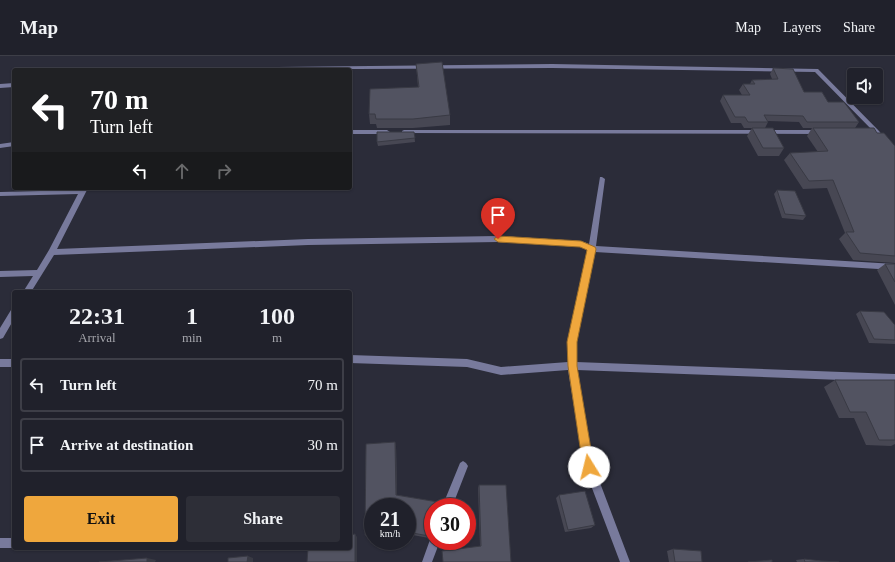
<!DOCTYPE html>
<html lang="en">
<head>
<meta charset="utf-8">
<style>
	body { margin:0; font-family:Georgia,serif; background:#2d2e37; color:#f1f3f6; height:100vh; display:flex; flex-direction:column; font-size:15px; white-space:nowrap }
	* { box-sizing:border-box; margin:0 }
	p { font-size:13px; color:#a2a3a9 }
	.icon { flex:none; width:22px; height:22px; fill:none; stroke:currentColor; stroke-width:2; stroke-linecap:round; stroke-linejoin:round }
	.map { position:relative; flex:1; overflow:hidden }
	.panel { position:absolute; left:12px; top:234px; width:340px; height:260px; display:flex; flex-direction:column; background:#20212b; border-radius:4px; box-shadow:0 1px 3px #0004,0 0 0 1px #3d3e47 }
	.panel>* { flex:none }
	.banner { position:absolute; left:12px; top:12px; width:340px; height:122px; border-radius:4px; box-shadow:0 1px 3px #0004,0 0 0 1px #3d3e47; background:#202124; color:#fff; overflow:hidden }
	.tools { position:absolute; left:847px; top:12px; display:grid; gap:8px }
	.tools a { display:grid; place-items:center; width:36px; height:36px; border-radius:4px; background:#20212b; box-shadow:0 1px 3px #0004,0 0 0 1px #3d3e47; font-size:20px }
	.speed { position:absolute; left:364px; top:442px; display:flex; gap:8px; font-size:20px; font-weight:700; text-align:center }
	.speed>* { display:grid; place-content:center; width:52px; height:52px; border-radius:50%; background:#20212b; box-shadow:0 1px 3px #0004,0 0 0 1px #3d3e47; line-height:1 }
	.speed small { font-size:10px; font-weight:400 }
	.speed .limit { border:6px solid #d22; background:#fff; color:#111 }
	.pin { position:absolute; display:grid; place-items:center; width:34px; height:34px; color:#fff; margin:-41px -17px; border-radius:50% 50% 50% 0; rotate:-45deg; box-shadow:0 0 4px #0007 }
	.pin .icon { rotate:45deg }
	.me { position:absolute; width:44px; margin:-22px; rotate:351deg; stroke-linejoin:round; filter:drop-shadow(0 0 3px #0008) }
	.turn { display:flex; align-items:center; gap:14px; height:84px; padding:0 12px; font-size:18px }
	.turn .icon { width:52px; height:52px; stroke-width:2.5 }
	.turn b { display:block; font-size:28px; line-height:34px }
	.lanes { display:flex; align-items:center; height:38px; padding:0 12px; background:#0003; justify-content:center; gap:20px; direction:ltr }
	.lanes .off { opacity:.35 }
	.eta { display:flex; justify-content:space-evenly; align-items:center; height:68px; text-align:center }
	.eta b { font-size:24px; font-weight:700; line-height:28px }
	.cta { display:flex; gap:8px; margin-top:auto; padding:8px 12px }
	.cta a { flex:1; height:46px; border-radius:4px; background:#efa73d; color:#111; font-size:16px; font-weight:700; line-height:46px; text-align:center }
	.cta a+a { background:#2d2e37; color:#f1f3f6 }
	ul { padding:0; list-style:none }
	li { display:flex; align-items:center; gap:12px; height:54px; margin:0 8px 6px; padding:0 4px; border:2px solid #3d3e47; border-radius:4px }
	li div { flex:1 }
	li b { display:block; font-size:15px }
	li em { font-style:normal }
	header { display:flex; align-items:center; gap:24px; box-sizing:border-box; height:56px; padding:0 20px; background:#20212b; border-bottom:1px solid #3d3e47 }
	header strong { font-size:19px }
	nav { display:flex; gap:22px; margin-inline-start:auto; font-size:14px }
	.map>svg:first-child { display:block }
</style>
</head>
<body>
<header>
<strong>Map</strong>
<nav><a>Map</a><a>Layers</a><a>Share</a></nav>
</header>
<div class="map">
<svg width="895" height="506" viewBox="0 0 895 506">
	<rect width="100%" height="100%" fill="#2b2c39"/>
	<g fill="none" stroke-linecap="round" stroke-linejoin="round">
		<path fill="#787a9c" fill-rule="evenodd" d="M 552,8 L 818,13 L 879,75 L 895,95 L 895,101 L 893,100 L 875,77 L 815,16 L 552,12 L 171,14 L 174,12 Z
			M 14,27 L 14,31 L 0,32 L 0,28 Z
			M 350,74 L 387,74 L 390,76 L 387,78 L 350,78 Z
			M 404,74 L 821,74 L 824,76 L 821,78 L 402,77 L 402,75 Z
			M 14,86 L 14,90 L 0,92 L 0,88 Z
			M 600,121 L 602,121 L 605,123 L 596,190 L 895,208 L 895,214 L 595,196 L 576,287 L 576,306 L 895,318 L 895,326 L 577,314 L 594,411 L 630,506 L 620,506 L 584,411 L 568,314 L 501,319 L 467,311 L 350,307 L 350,299 L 467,303 L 501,311 L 568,306 L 568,287 L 588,194 L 580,191 L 498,186 L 308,189 L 54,199 L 31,236 L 23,236 L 33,220 L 0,221 L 0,215 L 37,214 L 49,194 L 78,138 L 0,140 L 0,136 L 81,134 L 82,132 L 88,132 L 57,193 L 308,183 L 498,180 L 581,185 L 589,188 Z
			M 14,253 L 14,263 L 3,282 L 0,283 L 0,272 L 11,254 Z
			M 0,303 L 14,303 L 14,311 L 0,311 Z
			M 463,405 L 466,407 L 468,410 L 452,451 L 442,451 L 460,407 Z
			M 431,481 L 433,481 L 433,485 L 440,485 L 432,506 L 422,506 Z
			M 0,482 L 14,482 L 15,492 L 0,492 Z"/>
	</g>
	<path fill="#474753" d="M 416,8 L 450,59 L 450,69 L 413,72 L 377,72 L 376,68 L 370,68 L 369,58 L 418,31 Z
		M 773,12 L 804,36 L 828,46 L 859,66 L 855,72 L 877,77 L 895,90 L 895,207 L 853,204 L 839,183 L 845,177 L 827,132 L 803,133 L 784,104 L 790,97 L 818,96 L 807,80 L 812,72 L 803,72 L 799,66 L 768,65 L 768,66 L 765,72 L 784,92 L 779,100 L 758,100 L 747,80 L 752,72 L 744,72 L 741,67 L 731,67 L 720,45 L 723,39 L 742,39 L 739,34 L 743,28 L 750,28 L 752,24 L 772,23 L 770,18 Z
		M 414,76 L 415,86 L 378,90 L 377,86 Z
		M 777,134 L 806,160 L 803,164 L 782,162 L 774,138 Z
		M 885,208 L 895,208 L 895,249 L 877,214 Z
		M 860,255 L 895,269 L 895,288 L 869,287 L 856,258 Z
		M 835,324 L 895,324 L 895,388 L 891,390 L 866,389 L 854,362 L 839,362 L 824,331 Z
		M 395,386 L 396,390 L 397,439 L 438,446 L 438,451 L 433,451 L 433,480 L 430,480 L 429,482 L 407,478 L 407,451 L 373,451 L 373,480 L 367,481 L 365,479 L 366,388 Z
		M 479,429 L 511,506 L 480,490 L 478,432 Z
		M 559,439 L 595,469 L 591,472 L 565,476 L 556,442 Z
		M 673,493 L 702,506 L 669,506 L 667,495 Z
		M 804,503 L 821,505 L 839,506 L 797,506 L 796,504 Z"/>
	<path fill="#393a44" d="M 395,386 L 396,390 L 397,442 L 396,439 Z
		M 355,478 L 357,481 L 357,506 L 355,506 Z
		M 248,500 L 253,502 L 253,506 L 247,506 Z
		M 147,502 L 156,504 L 155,506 L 147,506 Z"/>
	<path fill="#525361" stroke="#393a44" d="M 442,6 L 450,59 L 413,63 L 376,63 L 375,58 L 369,58 L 370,33 L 419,31 L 416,8 Z
		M 773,12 L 793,13 L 804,36 L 822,36 L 828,46 L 844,46 L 859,66 L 807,66 L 803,60 L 764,59 L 768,66 L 748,66 L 745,61 L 735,61 L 723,39 L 750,39 L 743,28 L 755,28 L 752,24 L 778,23 Z
		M 752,72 L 773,72 L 784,92 L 763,92 Z
		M 813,72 L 874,72 L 877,77 L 884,77 L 895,90 L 895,200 L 860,197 L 846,176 L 854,176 L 833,124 L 809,125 L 790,97 L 828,95 Z
		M 377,76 L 414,76 L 415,82 L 377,86 Z
		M 777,134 L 795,135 L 806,160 L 785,158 Z
		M 885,208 L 895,208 L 895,226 Z
		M 860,255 L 884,256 L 895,269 L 895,284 L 874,283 Z
		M 835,324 L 895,324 L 895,384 L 879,384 L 866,356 L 850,356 Z
		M 395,386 L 396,439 L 438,446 L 437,451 L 433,451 L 433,478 L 430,478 L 429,480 L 407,476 L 407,451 L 373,451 L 373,478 L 365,479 L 366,388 Z
		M 479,429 L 506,429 L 511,506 L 443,506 L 442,495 L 481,490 Z
		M 585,435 L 595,469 L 568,474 L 559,439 Z
		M 355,478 L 355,506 L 307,506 L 308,492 L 350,492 L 350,479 Z
		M 673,493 L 701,495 L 702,506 L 675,506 Z
		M 248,500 L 247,506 L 228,506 L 228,502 Z
		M 147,502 L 147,506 L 99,506 Z
		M 804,503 L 821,505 L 839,506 L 805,506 Z
		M 772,504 L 772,506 L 748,506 Z"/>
	<path fill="#efa73d" stroke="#9b6d28" d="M 498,180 L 581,185 L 595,191 L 596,193 L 577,286 L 577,310 L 594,411 L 592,415 L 589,416 L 585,415 L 583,411 L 568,310 L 567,286 L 587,194 L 580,191 L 498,186 L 494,183 Z"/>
</svg>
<div class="tools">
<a><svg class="icon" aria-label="sound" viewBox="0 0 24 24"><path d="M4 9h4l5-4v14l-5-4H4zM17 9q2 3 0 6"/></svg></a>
</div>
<div class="speed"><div>21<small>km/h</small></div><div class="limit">30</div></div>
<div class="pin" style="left:498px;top:183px;background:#d93025"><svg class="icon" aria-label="arrive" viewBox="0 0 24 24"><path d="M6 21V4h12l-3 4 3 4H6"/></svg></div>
<svg class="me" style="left:589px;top:411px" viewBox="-20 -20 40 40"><circle r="19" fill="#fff"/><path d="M0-13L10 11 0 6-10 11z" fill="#efa73d"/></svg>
<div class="banner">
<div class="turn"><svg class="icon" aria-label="left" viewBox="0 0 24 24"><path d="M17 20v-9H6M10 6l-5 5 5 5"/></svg><div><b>70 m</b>Turn left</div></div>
<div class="lanes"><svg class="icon" aria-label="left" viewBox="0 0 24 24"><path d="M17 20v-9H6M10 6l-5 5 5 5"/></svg><svg class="icon off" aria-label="ahead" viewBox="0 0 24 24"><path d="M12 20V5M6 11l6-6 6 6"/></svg><svg class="icon off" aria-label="right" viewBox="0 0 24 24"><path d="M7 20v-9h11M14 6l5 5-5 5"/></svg></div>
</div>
<section class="panel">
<div class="eta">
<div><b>22:31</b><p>Arrival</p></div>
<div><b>1</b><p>min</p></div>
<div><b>100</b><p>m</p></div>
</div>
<ul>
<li><svg class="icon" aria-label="left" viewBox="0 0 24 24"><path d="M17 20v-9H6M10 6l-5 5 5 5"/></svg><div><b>Turn left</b></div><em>70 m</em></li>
<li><svg class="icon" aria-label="arrive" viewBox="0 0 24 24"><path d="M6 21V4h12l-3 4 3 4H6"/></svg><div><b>Arrive at destination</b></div><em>30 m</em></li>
</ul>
<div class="cta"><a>Exit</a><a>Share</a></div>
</section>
</div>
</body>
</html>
